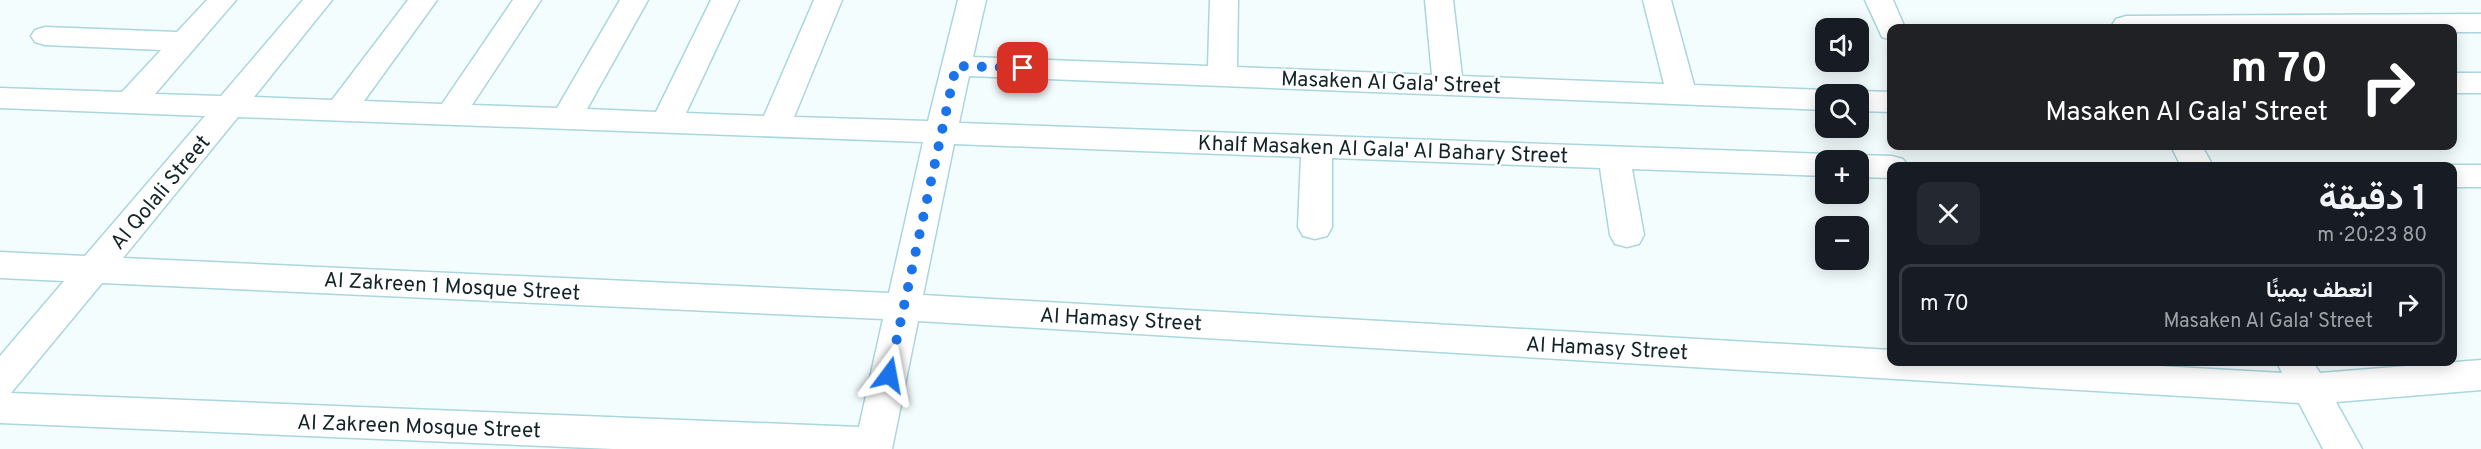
<!DOCTYPE html>
<html lang="ar">
<head>
<meta charset="utf-8">
<style>
	body { margin:0; font-family:Overpass,Vazirmatn,sans-serif; background:#242831; color:#f1f3f6; direction:rtl; height:100vh; display:flex; flex-direction:column; font-size:22px; white-space:nowrap }
	* { box-sizing:border-box; margin:0 }
	p { font-size:20px; color:#9ea1a6 }
	.icon { flex:none; width:33px; height:33px; fill:none; stroke:currentColor; stroke-width:2; stroke-linecap:round; stroke-linejoin:round }
	.map { position:relative; flex:1; overflow:hidden; direction:ltr }
	.details { position:absolute; left:1887px; top:162px; width:570px; height:204px; display:flex; flex-direction:column; background:#171b24; border-radius:12px; box-shadow:0 3px 15px #0003; direction:rtl }
	.details>* { flex:none }
	.top-card { position:absolute; left:1887px; top:24px; width:570px; height:126px; border-radius:12px; box-shadow:0 3px 15px #0003; direction:rtl; background:#202124; color:#fff; overflow:hidden }
	.controls { position:absolute; left:1815px; top:18px; display:grid; gap:12px }
	.controls a { display:grid; place-items:center; width:54px; height:54px; border-radius:12px; background:#171b24; box-shadow:0 3px 15px #0003; font-size:30px }
	.pin { position:absolute; display:grid; place-items:center; width:51px; height:51px; color:#fff; margin:-26px; border-radius:12px; box-shadow:0 3px 9px #0006 }
	.me { position:absolute; width:66px; margin:-33px; rotate:13deg; stroke-linejoin:round; filter:drop-shadow(0 0 4px #0008) }
	.turn { display:flex; align-items:center; gap:21px; height:126px; padding:0 30px; font-size:27px }
	.turn .icon { width:78px; height:78px; stroke-width:2.5 }
	.turn b { display:block; font-size:42px; line-height:51px }
	.round { display:grid; place-items:center; flex:none; width:63px; height:63px; border-radius:12px; background:#242831 }
	.head { display:flex; align-items:center; justify-content:space-between; height:102px; padding:0 30px }
	h1 { font-size:36px; font-weight:700; line-height:45px }
	ul { padding:0; list-style:none }
	li { display:flex; align-items:center; gap:18px; height:81px; margin:0 12px 9px; padding:0 18px; border:3px solid #363941; border-radius:12px }
	li div { flex:1 }
	li b { display:block; font-size:22px }
	li em { font-style:normal }
	.map>svg:first-child { display:block }
</style>
</head>
<body>
<div class="map">
<svg width="2481" height="449" viewBox="0 0 2481 449">
	<rect width="100%" height="100%" fill="#f4fdfe"/>
	<g fill="none" stroke-linecap="round" stroke-linejoin="round">
		<g stroke="#aad6de" stroke-width="3">
			<path id="minor" d="M 207,0 L 236,0 L 155,94 L 221,96 L 303,0 L 332,0 L 254,97 L 332,100 L 408,0 L 437,0 L 364,101 L 442,104 L 513,0 L 541,0 L 472,105 L 557,108 L 620,0 L 648,0 L 587,109 L 656,112 L 711,0 L 739,0 L 686,113 L 764,116 L 814,0 L 842,0 L 794,117 L 928,121 L 958,0 L 986,0 L 973,57 L 1208,66 L 1210,0 L 1238,0 L 1237,67 L 1432,75 L 1425,0 L 1453,0 L 1462,76 L 1664,84 L 1643,0 L 1671,0 L 1694,85 L 1826,90 L 1838,94 L 1826,94 L 1826,110 L 969,76 L 959,123 L 1826,154 L 1837,157 L 1839,160 L 1826,160 L 1826,176 L 1632,169 L 1644,235 L 1639,244 L 1627,247 L 1615,244 L 1610,235 L 1600,168 L 1332,158 L 1332,227 L 1327,236 L 1315,239 L 1303,236 L 1298,227 L 1301,157 L 954,144 L 923,295 L 1892,350 L 1892,362 L 2089,362 L 2282,373 L 2277,362 L 2313,362 L 2320,373 L 2481,360 L 2481,390 L 2336,402 L 2362,449 L 2323,449 L 2299,403 L 918,321 L 892,449 L 614,449 L 0,423 L 0,356 L 64,281 L 0,278 L 0,252 L 85,256 L 205,116 L 0,108 L 0,88 L 122,92 L 161,50 L 45,45 L 35,42 L 31,36 L 35,30 L 45,27 L 177,32 ZM 238,117 L 923,142 L 889,293 L 123,258 ZM 102,283 L 883,319 L 859,427 L 11,393 Z
				M 1865,0 L 1893,0 L 1905,28 L 1892,28 L 1892,40 L 1882,37 Z
				M 2481,14 L 2481,32 L 2452,32 L 2452,28 L 2114,28 L 2112,25 L 2116,19 L 2126,16 Z
				M 2452,73 L 2481,73 L 2481,93 L 2452,93 Z
				M 1858,91 L 1892,92 L 1892,112 L 1858,111 L 1858,94 L 1847,94 Z
				M 2171,146 L 2202,146 L 2213,166 L 2181,166 Z
				M 1858,155 L 1892,156 L 1903,159 L 1908,166 L 1892,166 L 1892,178 L 1858,177 L 1858,160 L 1845,160 Z
				M 2452,165 L 2481,165 L 2481,187 L 2452,187 L 2452,166 L 2446,166 Z"/>
		</g>
		<use href="#minor" fill="#fff" fill-rule="evenodd"/>
	</g>
	<g fill="none" stroke-linecap="round" stroke-linejoin="round">
		<path stroke="#1a73e8" stroke-width="10" stroke-dasharray="0 18" d="M 889,375 L 956,66 L 1023,68"/>
	</g>
	<g text-anchor="middle" stroke-width="4.5" stroke-linejoin="round" paint-order="stroke">
		<g font-size="21" fill="#132427" stroke="#fff">
			<text transform="translate(1391 82) rotate(2)" y="7">Masaken Al Gala' Street</text>
			<text transform="translate(1383 149) rotate(2)" y="7">Khalf Masaken Al Gala' Al Bahary Street</text>
			<text transform="translate(160 192) rotate(-50)" y="7">Al Qolali Street</text>
			<text transform="translate(452 286) rotate(3)" y="7">Al Zakreen 1 Mosque Street</text>
			<text transform="translate(1121 319) rotate(3)" y="7">Al Hamasy Street</text>
			<text transform="translate(1607 348) rotate(3)" y="7">Al Hamasy Street</text>
			<text transform="translate(419 426) rotate(2)" y="7">Al Zakreen Mosque Street</text>
		</g>
	</g>
</svg>
<div class="controls">
<a><svg class="icon" aria-label="sound" viewBox="0 0 24 24"><path d="M4 9h4l5-4v14l-5-4H4zM17 9q2 3 0 6"/></svg></a>
<a><svg class="icon" aria-label="search" viewBox="0 0 24 24"><circle cx="10" cy="10" r="6"/><path d="M15 15l6 6"/></svg></a>
<a>+</a>
<a>−</a>
</div>
<div class="pin" style="left:1023px;top:68px;background:#d93025"><svg class="icon" aria-label="arrive" viewBox="0 0 24 24"><path d="M6 21V4h12l-3 4 3 4H6"/></svg></div>
<svg class="me" style="left:889px;top:375px" viewBox="-20 -20 40 40"><path d="M0-17L14 15 0 8-14 15z" fill="#1a73e8" stroke="#fff" stroke-width="4"/></svg>
<div class="top-card">
<div class="turn"><svg class="icon" aria-label="right" viewBox="0 0 24 24"><path d="M7 20v-9h11M14 6l5 5-5 5"/></svg><div><b>70 m</b>Masaken Al Gala' Street</div></div>
</div>
<section class="details">
<div class="head"><div><h1>1 دقيقة</h1><p>80 m · 20:23</p></div><a class="round"><svg class="icon" aria-label="close" viewBox="0 0 24 24"><path d="M6 6l12 12M18 6L6 18"/></svg></a></div>
<ul>
<li><svg class="icon" aria-label="right" viewBox="0 0 24 24"><path d="M7 20v-9h11M14 6l5 5-5 5"/></svg><div><b>انعطف يمينًا</b><p>Masaken Al Gala' Street</p></div><em>70 m</em></li>
</ul>
</section>
</div>
</body>
</html>
